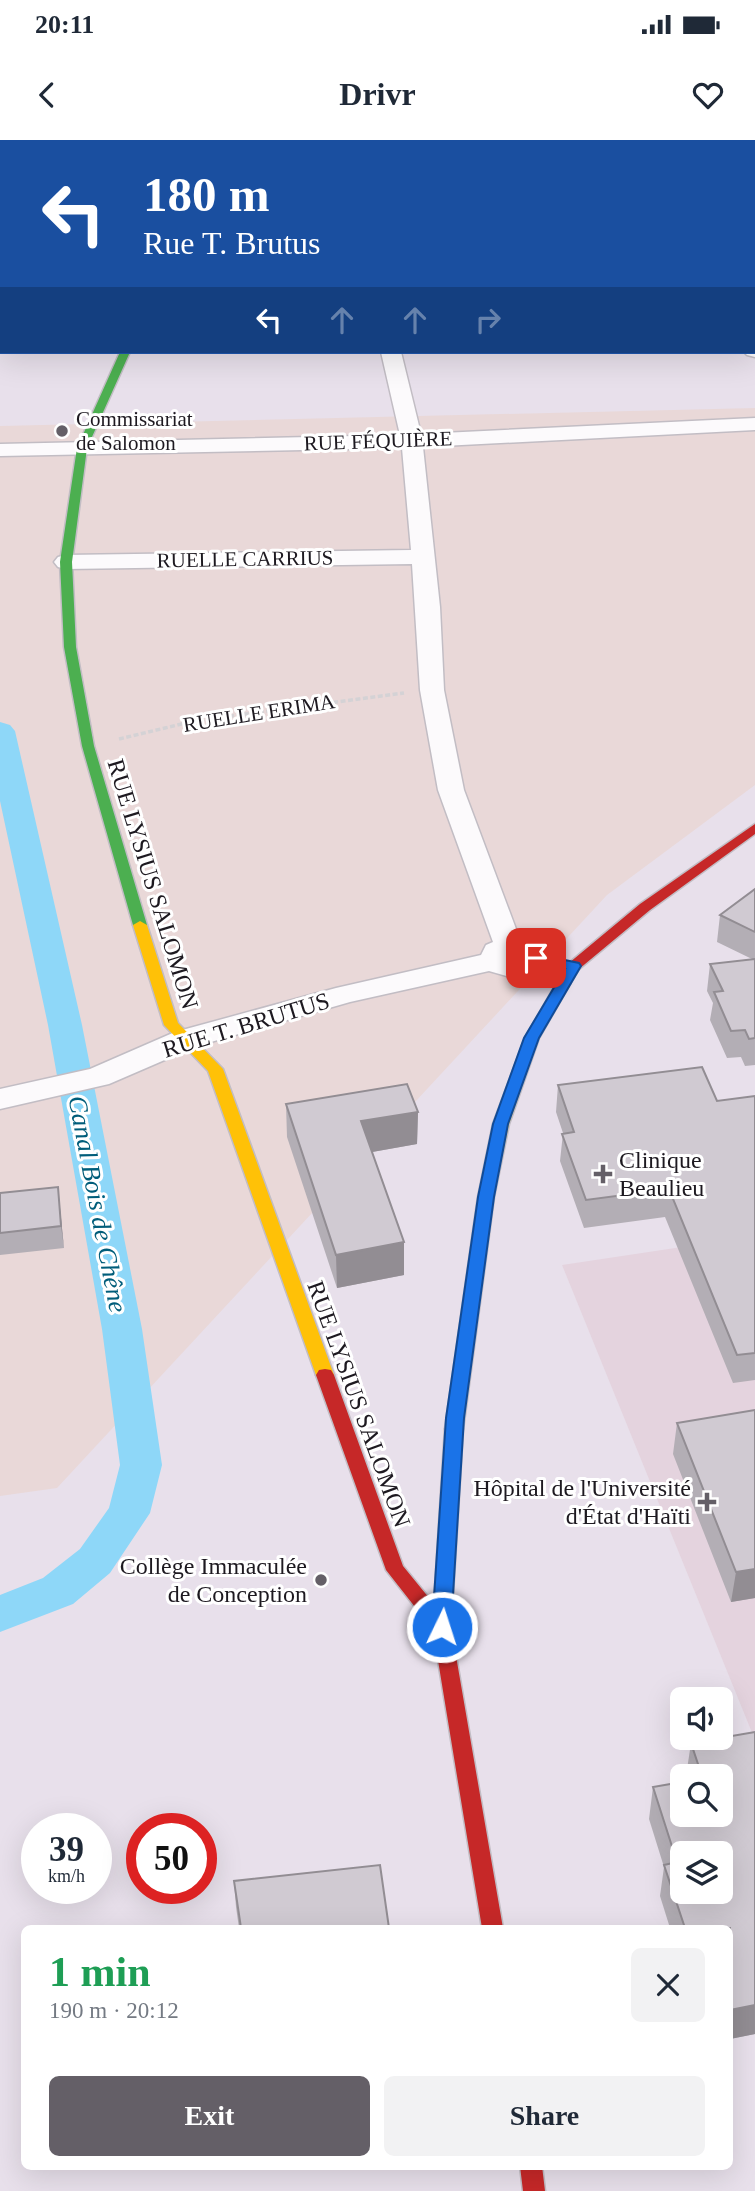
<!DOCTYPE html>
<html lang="en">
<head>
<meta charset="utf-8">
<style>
	body { margin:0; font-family:"Times New Roman",serif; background:#f2f2f3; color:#1f2937; height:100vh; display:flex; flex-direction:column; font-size:26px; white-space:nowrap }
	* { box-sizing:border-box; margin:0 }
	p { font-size:23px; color:#747a83 }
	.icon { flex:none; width:38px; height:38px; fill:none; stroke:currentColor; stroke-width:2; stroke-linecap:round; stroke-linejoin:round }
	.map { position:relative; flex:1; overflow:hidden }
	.sheet { position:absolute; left:21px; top:1785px; width:712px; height:245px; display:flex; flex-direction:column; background:#fff; border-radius:10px; box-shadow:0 7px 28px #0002 }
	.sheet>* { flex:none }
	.top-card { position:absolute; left:0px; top:0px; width:756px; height:214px; box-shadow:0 7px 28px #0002; background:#1a4fa0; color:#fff; overflow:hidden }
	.fabs { position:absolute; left:670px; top:1547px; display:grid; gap:14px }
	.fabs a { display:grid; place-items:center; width:63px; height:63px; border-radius:10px; background:#fff; box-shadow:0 7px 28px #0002; font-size:35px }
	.speed { position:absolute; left:21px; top:1673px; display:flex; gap:14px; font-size:35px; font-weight:700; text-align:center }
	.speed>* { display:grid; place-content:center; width:91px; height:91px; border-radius:50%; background:#fff; box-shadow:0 7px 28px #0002; line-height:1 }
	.speed small { font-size:18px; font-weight:400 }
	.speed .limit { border:10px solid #d22; background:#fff; color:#111 }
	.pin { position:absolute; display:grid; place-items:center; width:60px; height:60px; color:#fff; margin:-30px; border-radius:14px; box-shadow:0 4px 10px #0006 }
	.me { position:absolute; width:77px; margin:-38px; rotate:4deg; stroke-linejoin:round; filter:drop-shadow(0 0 5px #0008) }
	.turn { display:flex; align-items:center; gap:24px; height:147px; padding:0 28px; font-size:32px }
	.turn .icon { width:91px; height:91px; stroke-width:2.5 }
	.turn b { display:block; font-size:49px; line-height:60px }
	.lanes { display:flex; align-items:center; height:66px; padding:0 28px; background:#0003; justify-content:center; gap:35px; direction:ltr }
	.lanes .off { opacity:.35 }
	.round { display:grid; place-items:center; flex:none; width:74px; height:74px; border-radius:10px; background:#f2f2f3 }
	.head { display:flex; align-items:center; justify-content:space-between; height:119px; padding:0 28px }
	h1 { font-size:42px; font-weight:700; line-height:52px; color:#1e9e55 }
	.cta { display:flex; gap:14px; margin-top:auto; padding:14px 28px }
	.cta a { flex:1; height:80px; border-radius:10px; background:#645f67; color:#fff; font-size:28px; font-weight:700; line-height:80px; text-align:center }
	.cta a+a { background:#f2f2f3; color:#1f2937 }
	.status { display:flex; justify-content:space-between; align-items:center; height:49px; padding:0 35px; background:#fff; direction:ltr }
	.status svg { height:19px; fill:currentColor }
	header { display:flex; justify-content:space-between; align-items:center; height:91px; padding:0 28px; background:#fff; font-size:32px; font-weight:700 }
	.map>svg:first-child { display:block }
</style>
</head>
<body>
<div class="status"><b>20:11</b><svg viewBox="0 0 49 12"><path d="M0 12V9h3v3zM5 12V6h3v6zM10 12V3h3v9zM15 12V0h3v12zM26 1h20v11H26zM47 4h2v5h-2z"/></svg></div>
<header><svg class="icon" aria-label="back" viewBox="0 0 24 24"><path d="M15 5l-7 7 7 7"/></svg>Drivr<svg class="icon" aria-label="heart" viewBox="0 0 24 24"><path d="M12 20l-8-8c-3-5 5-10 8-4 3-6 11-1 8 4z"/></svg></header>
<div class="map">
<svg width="755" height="2051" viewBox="0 0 755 2051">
	<rect width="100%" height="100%" fill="#e8e0eb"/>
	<path fill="#e9d8d8" d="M 755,268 L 755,645 L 607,755 L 57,1348 L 0,1356 L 0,286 Z"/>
	<path fill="#e4d3de" d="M 755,1096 L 755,1600 L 562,1125 Z"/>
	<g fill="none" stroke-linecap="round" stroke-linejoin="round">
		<path fill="#8ed7f8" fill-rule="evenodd" d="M 754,78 L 755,78 L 755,90 L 754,90 Z
			M 2,163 L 2,177 L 0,178 L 0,164 Z
			M 0,582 L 10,585 L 15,591 L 82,885 L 142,1189 L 162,1325 L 150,1373 L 110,1433 L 73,1464 L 0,1492 L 0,1455 L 43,1438 L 80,1409 L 109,1368 L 120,1325 L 102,1189 L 48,885 L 0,661 Z"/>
		<g stroke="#c2bdc4" stroke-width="3">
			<path id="street" d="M 0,54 L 2,54 L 2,64 L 0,64 Z
				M 754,109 L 755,109 L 755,121 L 754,121 Z
				M 755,205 L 755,217 L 747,215 L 744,212 L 754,212 Z
				M 381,212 L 401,212 L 421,294 L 755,278 L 755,290 L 423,307 L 440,467 L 444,550 L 464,650 L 519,797 L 537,801 L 550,819 L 543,830 L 517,839 L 489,831 L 350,862 L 197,906 L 109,944 L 0,969 L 0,949 L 90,929 L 175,892 L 336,848 L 481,815 L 486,805 L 493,802 L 438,650 L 420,550 L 412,424 L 66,429 L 58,427 L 54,422 L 58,417 L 66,415 L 411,410 L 402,308 L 0,316 L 0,304 L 400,295 ZM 512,814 L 518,815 L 521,818 L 511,820 L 509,816 Z"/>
		</g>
		<g stroke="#c2bdc4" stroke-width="3">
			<path id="fast" d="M 120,212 L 130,212 L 87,308 L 72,422 L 76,507 L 94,606 L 147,785 L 140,789 L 133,785 L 82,606 L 64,507 L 60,422 L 77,308 Z"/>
		</g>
		<g stroke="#c2bdc4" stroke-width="3">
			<path id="slow" d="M 140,781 L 147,785 L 178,883 L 223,929 L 334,1235 L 331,1240 L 319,1240 L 316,1235 L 208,931 L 164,885 L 133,785 Z
				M 563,839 L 570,844 L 539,898 L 509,984 L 494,1057 L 463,1289 L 460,1294 L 448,1294 L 445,1289 L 478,1057 L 493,984 L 525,898 L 556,844 Z"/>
		</g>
		<g stroke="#c2bdc4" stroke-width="3">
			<path id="jam" d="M 685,0 L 693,0 L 694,2 L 686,2 Z
				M 754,102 L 755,102 L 755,109 L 754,109 Z
				M 755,684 L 755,694 L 650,770 L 579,829 L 568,847 L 558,847 L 556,844 L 569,823 L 640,764 Z
				M 325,1229 L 331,1230 L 334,1235 L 403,1426 L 434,1464 L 445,1289 L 448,1284 L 460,1284 L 463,1289 L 451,1487 L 503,1788 L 482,1788 L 433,1490 L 386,1430 L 316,1235 L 319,1230 Z
				M 520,2026 L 542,2026 L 545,2051 L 523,2051 Z"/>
		</g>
		<path stroke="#d4d2d5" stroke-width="3.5" stroke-dasharray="5 2.5" stroke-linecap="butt" d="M 119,599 L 194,581 L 404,553"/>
		<use href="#street" fill="#fcfafc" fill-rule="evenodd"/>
		<use href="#fast" fill="#4caf50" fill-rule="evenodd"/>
		<use href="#slow" fill="#ffc107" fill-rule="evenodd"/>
		<use href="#jam" fill="#c62828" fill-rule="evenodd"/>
	</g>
	<path fill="#b3aeb5" d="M 0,0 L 632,0 L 632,2 L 2,2 L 2,56 L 0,49 Z
		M 755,749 L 755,925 L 745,926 L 741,917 L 727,918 L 710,880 L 713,863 L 707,851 L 710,824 L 752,819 L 717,802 L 720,775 Z
		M 558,945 L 717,961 L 755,956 L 755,1240 L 733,1243 L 665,1077 L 584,1088 L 560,1021 L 563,993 L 556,972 Z
		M 286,964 L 418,972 L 417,1004 L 372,1012 L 404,1102 L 404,1135 L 337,1148 L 287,997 Z
		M 58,1047 L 64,1108 L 0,1115 L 0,1053 Z
		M 755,1270 L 755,1458 L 731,1462 L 673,1314 L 677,1283 Z
		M 755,1592 L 755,1894 L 730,1899 L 730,1788 L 670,1788 L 660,1756 L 664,1727 L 649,1679 L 653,1647 L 721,1636 L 686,1636 L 691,1603 Z
		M 234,1741 L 389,1788 L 239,1788 L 236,1767 Z"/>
	<path fill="#928d93" d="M 418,972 L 417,1004 L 361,1014 L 361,981 Z
		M 58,1047 L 60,1069 L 64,1108 L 61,1086 Z
		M 404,1102 L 404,1135 L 337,1148 L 336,1115 Z
		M 755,1429 L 755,1458 L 731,1462 L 736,1432 Z
		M 755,1865 L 755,1894 L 730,1899 L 730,1870 Z"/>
	<path fill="#d0cad2" stroke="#928d93" stroke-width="2" fill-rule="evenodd" d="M 0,0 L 545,0 L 537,1 L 538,2 L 2,2 L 2,50 L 0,44 Z
		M 0,72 L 2,72 L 2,112 L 0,113 Z
		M 755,749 L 755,792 L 720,775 Z
		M 755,819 L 755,898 L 749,899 L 745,890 L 731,891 L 714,852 L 723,851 L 710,824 Z
		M 702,927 L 717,961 L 755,956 L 755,1213 L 737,1215 L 669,1049 L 586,1060 L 562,994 L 574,992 L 558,945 Z
		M 407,944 L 418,972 L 361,981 L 404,1102 L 336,1115 L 286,964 Z
		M 58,1047 L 61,1086 L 0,1093 L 0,1053 Z
		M 755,1270 L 755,1429 L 736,1432 L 677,1283 Z
		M 755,1592 L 755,1865 L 730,1870 L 730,1788 L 685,1788 L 664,1725 L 677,1722 L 653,1647 L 682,1642 L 682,1675 L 721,1675 L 721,1636 L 702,1636 L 691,1603 ZM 682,1713 L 721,1713 L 721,1752 L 682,1752 Z
		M 380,1725 L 389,1788 L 241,1788 L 234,1741 Z"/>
	<path fill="#1a73e8" stroke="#114b97" stroke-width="2" d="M 536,814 L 579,823 L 581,826 L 539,898 L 508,984 L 494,1057 L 464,1278 L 451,1487 L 448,1493 L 442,1495 L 435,1493 L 432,1487 L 446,1278 L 478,1057 L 493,984 L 524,898 L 565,829 L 531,822 L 528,818 L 531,815 Z"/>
	<g fill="#645f67" stroke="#fff" stroke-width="2.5">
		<circle cx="62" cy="291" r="7"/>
		<path d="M599.5 1023.5h7v7h7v7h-7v7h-7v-7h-7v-7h7z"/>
		<path d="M703.5 1351.5h7v7h7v7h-7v7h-7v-7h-7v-7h7z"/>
		<circle cx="321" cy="1440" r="7"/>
	</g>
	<g text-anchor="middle" stroke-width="6" stroke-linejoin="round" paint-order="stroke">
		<g font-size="21" fill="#1d1920" stroke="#fff" text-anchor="start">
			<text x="76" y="286">Commissariat<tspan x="76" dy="24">de Salomon</tspan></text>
		</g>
		<g font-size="21" fill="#1d1920" stroke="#fff">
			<text transform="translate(378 301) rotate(-2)" y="7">RUE FÉQUIÈRE</text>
			<text transform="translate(245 419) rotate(-1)" y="7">RUELLE CARRIUS</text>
			<text transform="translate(259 573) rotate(-9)" y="7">RUELLE ERIMA</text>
		</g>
		<g font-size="24" fill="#1d1920" stroke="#fff">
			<text transform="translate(153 744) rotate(73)" y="8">RUE LYSIUS SALOMON</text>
			<text transform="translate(246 885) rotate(-17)" y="8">RUE T. BRUTUS</text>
			<text transform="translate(359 1264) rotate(70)" y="8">RUE LYSIUS SALOMON</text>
		</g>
		<g font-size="24" fill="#1d1920" stroke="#fff" text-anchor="end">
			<text x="619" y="1028" text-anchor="start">Clinique<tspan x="619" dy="28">Beaulieu</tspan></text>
			<text x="691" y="1356">Hôpital de l'Université<tspan x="691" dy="28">d'État d'Haïti</tspan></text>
			<text x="307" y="1434">Collège Immaculée<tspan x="307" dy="28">de Conception</tspan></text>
		</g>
		<g font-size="26" font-style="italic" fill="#005d7a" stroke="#fff">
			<text transform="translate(98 1064) rotate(79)" y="9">Canal Bois de Chêne</text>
		</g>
	</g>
</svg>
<div class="fabs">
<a><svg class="icon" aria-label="sound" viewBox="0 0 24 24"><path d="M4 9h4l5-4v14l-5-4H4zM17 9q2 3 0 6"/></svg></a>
<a><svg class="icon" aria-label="search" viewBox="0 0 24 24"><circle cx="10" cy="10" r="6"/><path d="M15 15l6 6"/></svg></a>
<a><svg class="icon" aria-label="layers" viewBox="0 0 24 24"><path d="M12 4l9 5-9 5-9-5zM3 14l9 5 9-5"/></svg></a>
</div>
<div class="speed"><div>39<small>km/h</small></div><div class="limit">50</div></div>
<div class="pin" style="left:536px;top:818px;background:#d93025"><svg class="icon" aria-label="arrive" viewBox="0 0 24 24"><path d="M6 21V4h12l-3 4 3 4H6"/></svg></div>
<svg class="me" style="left:442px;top:1487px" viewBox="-20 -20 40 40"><circle r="17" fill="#1a73e8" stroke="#fff" stroke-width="3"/><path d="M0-11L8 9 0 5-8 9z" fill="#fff"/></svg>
<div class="top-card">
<div class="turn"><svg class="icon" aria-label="left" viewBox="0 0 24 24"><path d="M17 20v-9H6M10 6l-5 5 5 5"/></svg><div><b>180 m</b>Rue T. Brutus</div></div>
<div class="lanes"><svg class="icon" aria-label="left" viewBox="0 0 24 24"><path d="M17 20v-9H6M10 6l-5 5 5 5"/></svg><svg class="icon off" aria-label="ahead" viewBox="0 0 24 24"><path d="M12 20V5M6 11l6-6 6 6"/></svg><svg class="icon off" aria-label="ahead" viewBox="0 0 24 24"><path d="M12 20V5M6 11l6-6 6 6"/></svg><svg class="icon off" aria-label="right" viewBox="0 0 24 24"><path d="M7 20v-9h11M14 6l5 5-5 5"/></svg></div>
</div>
<section class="sheet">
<div class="head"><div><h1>1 min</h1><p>190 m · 20:12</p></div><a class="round"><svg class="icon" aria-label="close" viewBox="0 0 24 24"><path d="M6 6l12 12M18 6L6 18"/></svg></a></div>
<div class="cta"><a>Exit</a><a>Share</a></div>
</section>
</div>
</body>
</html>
